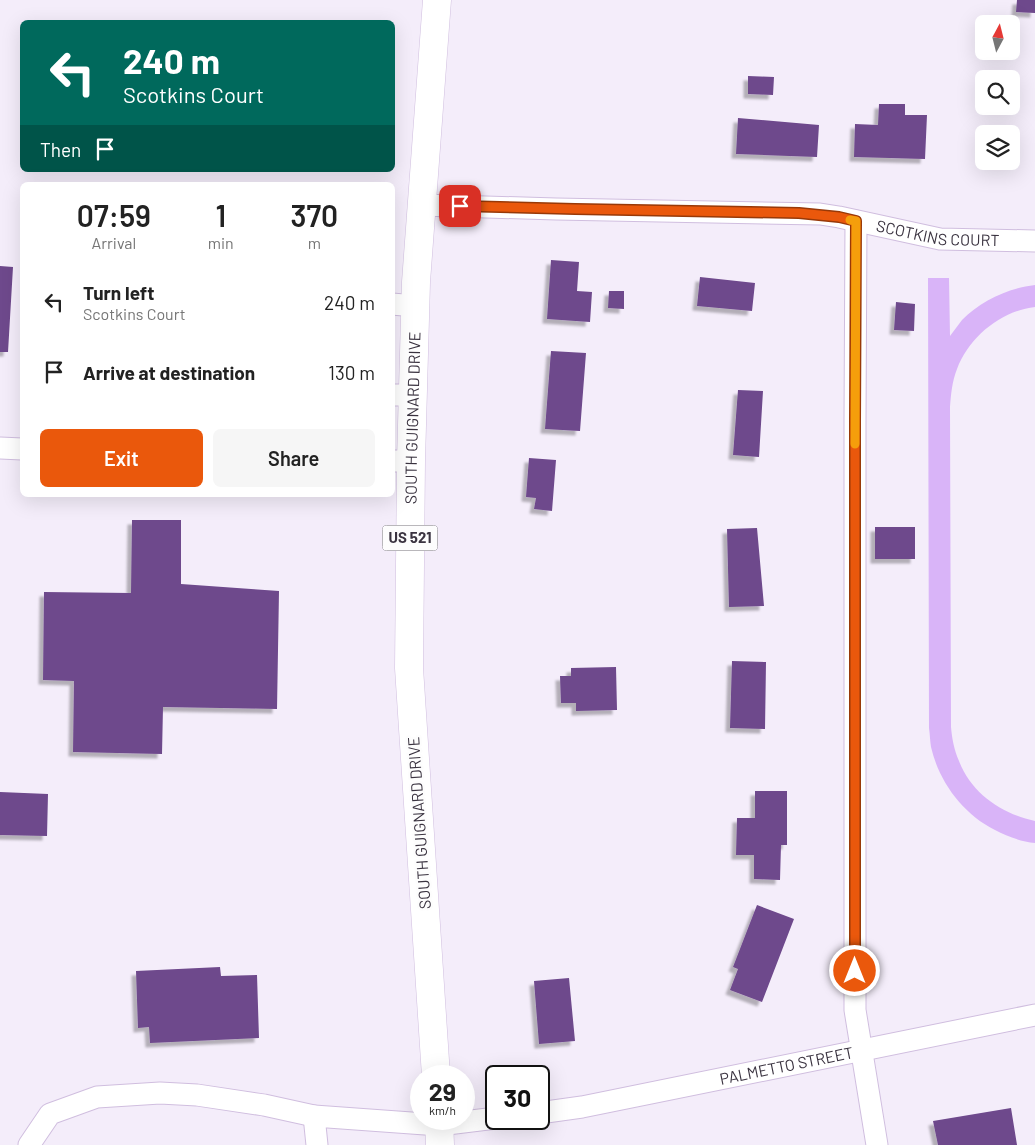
<!DOCTYPE html>
<html lang="en">
<head>
<meta charset="utf-8">
<style>
	body { margin:0; font-family:Barlow,sans-serif; background:#f6f6f6; color:#222; height:100vh; display:flex; flex-direction:column; font-size:19px; white-space:nowrap }
	* { box-sizing:border-box; margin:0 }
	p { font-size:16px; color:#767676 }
	.icon { flex:none; width:28px; height:28px; fill:none; stroke:currentColor; stroke-width:2; stroke-linecap:round; stroke-linejoin:round }
	.map { position:relative; flex:1; overflow:hidden }
	.drawer { position:absolute; left:20px; top:182px; width:375px; height:315px; display:flex; flex-direction:column; background:#fff; border-radius:8px; box-shadow:0 5px 20px #0002 }
	.drawer>* { flex:none }
	.guide { position:absolute; left:20px; top:20px; width:375px; height:152px; border-radius:8px; box-shadow:0 5px 20px #0002; background:#00695c; color:#fff; overflow:hidden }
	.needle { width:32px; rotate:7deg }
	.buttons { position:absolute; left:975px; top:15px; display:grid; gap:10px }
	.buttons a { display:grid; place-items:center; width:45px; height:45px; border-radius:8px; background:#fff; box-shadow:0 5px 20px #0002; font-size:25px }
	.speed { position:absolute; left:410px; top:1065px; display:flex; gap:10px; font-size:25px; font-weight:700; text-align:center }
	.speed>* { display:grid; place-content:center; width:65px; height:65px; border-radius:50%; background:#fff; box-shadow:0 5px 20px #0002; line-height:1 }
	.speed small { font-size:12px; font-weight:400 }
	.speed .limit { border:2px solid #111; border-radius:8px; background:#fff; color:#111 }
	.pin { position:absolute; display:grid; place-items:center; width:42px; height:42px; color:#fff; margin:-21px; border-radius:10px; box-shadow:0 2px 8px #0006 }
	.me { position:absolute; width:55px; margin:-28px; rotate:0deg; stroke-linejoin:round; filter:drop-shadow(0 0 4px #0008) }
	.turn { display:flex; align-items:center; gap:18px; height:105px; padding:0 20px; font-size:22px }
	.turn .icon { width:65px; height:65px; stroke-width:2.5 }
	.turn b { display:block; font-size:35px; line-height:42px }
	.then { display:flex; align-items:center; height:48px; padding:0 20px; background:#0003; gap:10px; font-size:19px }
	.eta { display:flex; justify-content:space-evenly; align-items:center; height:85px; text-align:center }
	.eta b { font-size:30px; font-weight:600; line-height:35px }
	.primary-button { display:flex; gap:10px; margin-top:auto; padding:10px 20px }
	.primary-button a { flex:1; height:58px; border-radius:8px; background:#ea580c; color:#fff; font-size:20px; font-weight:600; line-height:58px; text-align:center }
	.primary-button a+a { background:#f6f6f6; color:#222 }
	ul { padding:0; list-style:none }
	li { display:flex; align-items:center; gap:15px; height:70px; padding:0 20px }
	li div { flex:1 }
	li b { display:block; font-size:19px }
	li em { font-style:normal }
	.map>svg:first-child { display:block }
</style>
</head>
<body>
<div class="map">
<svg width="1035" height="1145" viewBox="0 0 1035 1145">
	<defs>
		<filter id="shadow"><feDropShadow dx="-4.5" dy="4.5" stdDeviation="1" flood-color="#0004"/></filter>
	</defs>
	<rect width="100%" height="100%" fill="#f4edfa"/>
	<path fill="#d9b4f8" d="M 928,278 L 949,278 L 950,336 C 954,331 958,325 962,320 C 981,301 1008,288 1035,285 L 1035,307 C 1001,311 969,337 957,369 C 952,382 951,394 950,407 L 951,727 C 952,738 954,750 959,761 C 971,793 1002,814 1035,821 L 1035,843 C 1021,842 1007,836 995,830 C 963,814 939,782 931,747 C 930,741 930,735 929,728 Z"/>
	<path fill="#6e488c" filter="url(#shadow)" d="M 1017,0 L 1035,0 L 1035,13 L 1016,12 Z
		M 748,76 L 774,77 L 773,95 L 748,94 Z
		M 879,104 L 905,104 L 905,115 L 927,115 L 925,159 L 854,157 L 855,124 L 878,125 Z
		M 738,118 L 819,125 L 817,157 L 736,154 Z
		M 551,260 L 579,262 L 577,291 L 592,292 L 590,322 L 547,319 Z
		M 0,266 L 13,267 L 8,352 L 0,352 Z
		M 700,277 L 755,283 L 752,311 L 697,306 Z
		M 609,291 L 624,291 L 624,309 L 608,308 Z
		M 896,302 L 915,304 L 914,331 L 894,330 Z
		M 551,351 L 586,353 L 580,431 L 545,429 Z
		M 738,390 L 763,391 L 759,457 L 733,455 Z
		M 529,458 L 556,460 L 552,511 L 534,509 L 536,498 L 526,497 Z
		M 132,520 L 181,520 L 181,584 L 279,591 L 277,709 L 163,707 L 162,754 L 73,752 L 74,681 L 43,680 L 44,592 L 131,593 Z
		M 875,527 L 915,527 L 915,559 L 875,559 Z
		M 757,528 L 764,606 L 729,607 L 727,529 Z
		M 732,661 L 766,662 L 765,729 L 730,728 Z
		M 616,667 L 617,710 L 576,711 L 576,703 L 561,703 L 560,676 L 571,676 L 571,668 Z
		M 755,791 L 787,791 L 787,845 L 781,845 L 780,880 L 754,879 L 754,855 L 736,855 L 737,818 L 755,818 Z
		M 0,792 L 48,794 L 47,836 L 0,835 Z
		M 757,905 L 794,919 L 762,1002 L 730,990 L 738,969 L 733,967 Z
		M 220,967 L 221,976 L 257,975 L 259,1038 L 150,1043 L 149,1027 L 138,1028 L 136,971 Z
		M 569,978 L 575,1041 L 539,1044 L 534,981 Z
		M 1011,1108 L 1017,1145 L 938,1145 L 933,1121 Z"/>
	<g fill="none" stroke-linecap="round" stroke-linejoin="round">
		<g stroke="#d0bedf" stroke-width="23">
			<g id="minor">
				<path id="s1" d="M 421,205 L 556,209 L 820,214 L 839,217 L 940,239 L 1035,241"/>
				<path d="M 856,221 L 855,422 L 855,1010 L 877,1145"/>
				<path d="M 392,304 L 415,306"/>
				<path d="M 392,395 L 413,395"/>
				<path d="M 0,448 L 22,449"/>
				<path d="M 392,461 L 411,461"/>
				<path id="s2" d="M 539,1113 L 582,1107 L 1035,1015"/>
				<path d="M 29,1145 L 50,1114 L 97,1097 L 160,1093 L 197,1095 L 264,1105 L 314,1116"/>
				<path d="M 317,1145 L 314,1116 L 439,1125 L 496,1118"/>
			</g>
		</g>
		<g stroke="#d0bedf" stroke-width="29">
			<g id="highway">
				<path id="s3" d="M 436,1076 L 409,668 L 411,461 L 416,282 L 437,0"/>
				<path d="M 439,1119 L 440,1145"/>
			</g>
		</g>
		<use href="#minor" stroke="#fff" stroke-width="21"/>
		<use href="#highway" stroke="#fff" stroke-width="28"/>
	</g>
	<g fill="none" stroke-linecap="round" stroke-linejoin="round">
		<g stroke="#983908" stroke-width="12">
			<path id="route" d="M 460,206 L 575,209 L 799,213 L 839,217 L 856,221 L 855,422 L 855,971"/>
		</g>
		<use href="#route" stroke="#ea580c" stroke-width="9"/>
		<path stroke="#f59e0b" stroke-width="9" d="M 850,220 L 856,221 L 855,444"/>
	</g>
	<g text-anchor="middle" stroke-width="5" stroke-linejoin="round" paint-order="stroke">
		<rect fill="#fdfdfd" stroke="#747079" stroke-width="1" x="382.5" y="525.5" width="55" height="25" rx="4"/>
		<g font-size="15" font-weight="bold" fill="#3a3340">
			<text x="410" y="543">US 521</text>
		</g>
		<g font-size="16" fill="#3a3340" stroke="#fdfdfd">
			<text dy="6" stroke="none"><textPath href="#s1" startOffset="519">SCOTKINS COURT</textPath></text>
			<text dy="6" stroke="none"><textPath href="#s3" startOffset="659">SOUTH GUIGNARD DRIVE</textPath></text>
			<text transform="translate(419 823) rotate(-94)" y="6">SOUTH GUIGNARD DRIVE</text>
			<text dy="6" stroke="none"><textPath href="#s2" startOffset="252">PALMETTO STREET</textPath></text>
		</g>
	</g>
</svg>
<div class="buttons">
<a><svg class="needle" viewBox="-14 -14 28 28"><path d="M0-13l5 13h-10z" fill="#e53935"/><path d="M0 13l5-13h-10z" fill="#767676"/></svg></a>
<a><svg class="icon" aria-label="search" viewBox="0 0 24 24"><circle cx="10" cy="10" r="6"/><path d="M15 15l6 6"/></svg></a>
<a><svg class="icon" aria-label="layers" viewBox="0 0 24 24"><path d="M12 4l9 5-9 5-9-5zM3 14l9 5 9-5"/></svg></a>
</div>
<div class="speed"><div>29<small>km/h</small></div><div class="limit">30</div></div>
<div class="pin" style="left:460px;top:206px;background:#d93025"><svg class="icon" aria-label="arrive" viewBox="0 0 24 24"><path d="M6 21V4h12l-3 4 3 4H6"/></svg></div>
<svg class="me" style="left:855px;top:971px" viewBox="-20 -20 40 40"><circle r="17" fill="#ea580c" stroke="#fff" stroke-width="3"/><path d="M0-11L8 9 0 5-8 9z" fill="#fff"/></svg>
<div class="guide">
<div class="turn"><svg class="icon" aria-label="left" viewBox="0 0 24 24"><path d="M17 20v-9H6M10 6l-5 5 5 5"/></svg><div><b>240 m</b>Scotkins Court</div></div>
<div class="then">Then<svg class="icon" aria-label="arrive" viewBox="0 0 24 24"><path d="M6 21V4h12l-3 4 3 4H6"/></svg></div>
</div>
<section class="drawer">
<div class="eta">
<div><b>07:59</b><p>Arrival</p></div>
<div><b>1</b><p>min</p></div>
<div><b>370</b><p>m</p></div>
</div>
<ul>
<li><svg class="icon" aria-label="left" viewBox="0 0 24 24"><path d="M17 20v-9H6M10 6l-5 5 5 5"/></svg><div><b>Turn left</b><p>Scotkins Court</p></div><em>240 m</em></li>
<li><svg class="icon" aria-label="arrive" viewBox="0 0 24 24"><path d="M6 21V4h12l-3 4 3 4H6"/></svg><div><b>Arrive at destination</b></div><em>130 m</em></li>
</ul>
<div class="primary-button"><a>Exit</a><a>Share</a></div>
</section>
</div>
</body>
</html>
